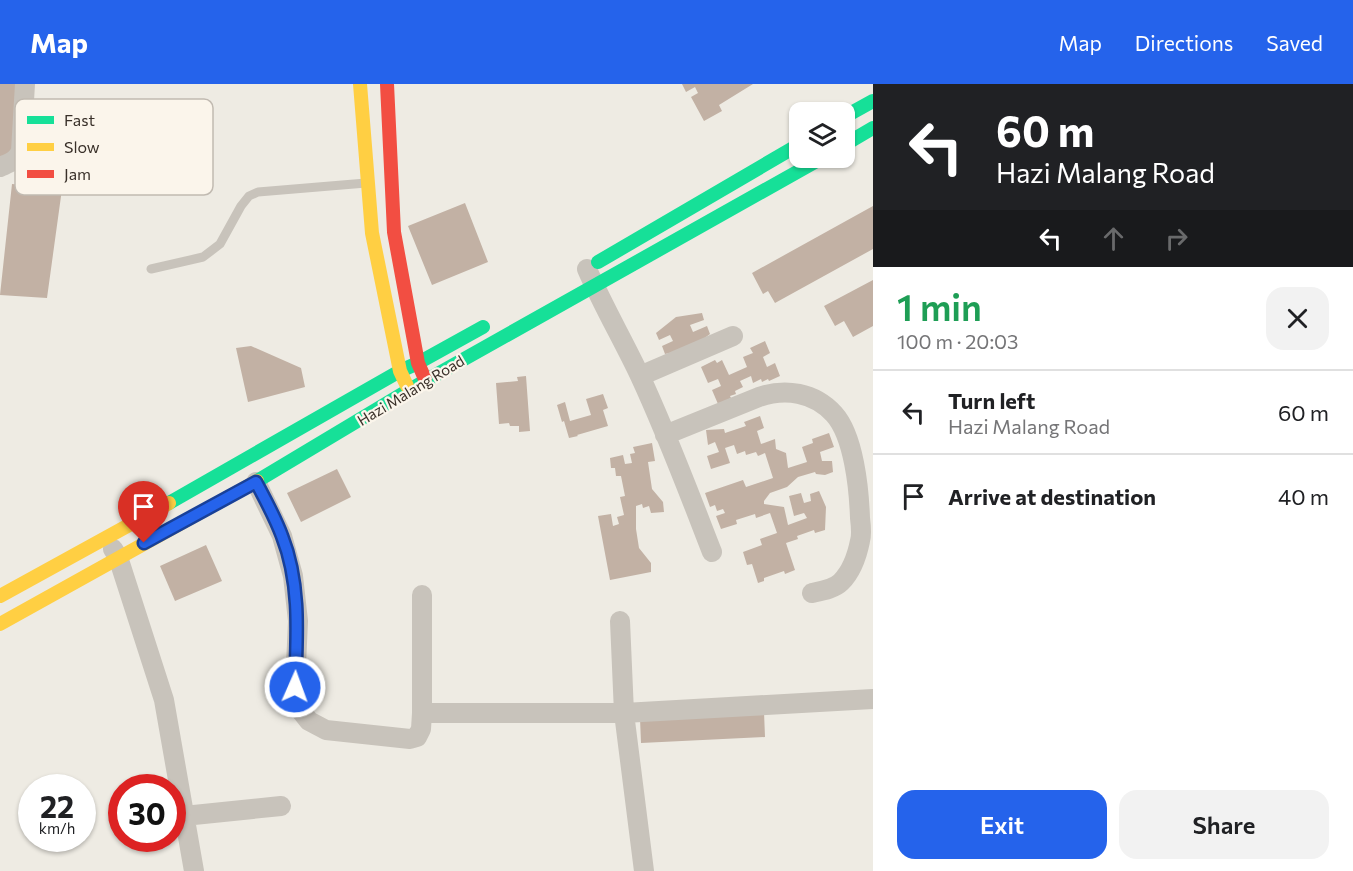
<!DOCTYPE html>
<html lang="en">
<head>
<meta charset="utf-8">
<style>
	body { margin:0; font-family:Commissioner,sans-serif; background:#f2f2f2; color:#202124; height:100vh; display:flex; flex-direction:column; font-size:22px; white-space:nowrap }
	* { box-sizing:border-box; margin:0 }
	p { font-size:20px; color:#757577 }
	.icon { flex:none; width:33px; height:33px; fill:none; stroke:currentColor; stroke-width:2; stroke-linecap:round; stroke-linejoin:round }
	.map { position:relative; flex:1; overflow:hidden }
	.details { display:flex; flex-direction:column; background:#fff; width:480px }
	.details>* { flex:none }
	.guide { background:#202124; color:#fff; overflow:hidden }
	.buttons { position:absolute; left:789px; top:18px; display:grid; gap:12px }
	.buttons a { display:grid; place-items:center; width:66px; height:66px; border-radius:12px; background:#fff; box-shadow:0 2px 4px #0004; font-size:30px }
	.speed { position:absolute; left:18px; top:690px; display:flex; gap:12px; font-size:30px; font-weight:700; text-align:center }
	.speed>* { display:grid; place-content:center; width:78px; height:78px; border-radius:50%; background:#fff; box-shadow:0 2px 4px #0004; line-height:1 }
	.speed small { font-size:15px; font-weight:400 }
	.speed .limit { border:9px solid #d22; background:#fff; color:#111 }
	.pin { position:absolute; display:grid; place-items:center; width:51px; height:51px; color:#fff; margin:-62px -26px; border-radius:50% 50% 50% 0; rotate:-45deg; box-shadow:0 0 6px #0007 }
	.pin .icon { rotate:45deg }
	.me { position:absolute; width:66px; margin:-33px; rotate:2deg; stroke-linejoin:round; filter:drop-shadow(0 0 4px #0008) }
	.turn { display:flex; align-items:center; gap:21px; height:126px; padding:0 24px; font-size:27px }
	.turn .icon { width:78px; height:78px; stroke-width:2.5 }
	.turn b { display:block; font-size:42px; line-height:51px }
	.lanes { display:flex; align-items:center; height:57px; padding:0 24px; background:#0003; justify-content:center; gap:30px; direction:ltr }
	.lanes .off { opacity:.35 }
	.round { display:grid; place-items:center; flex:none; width:63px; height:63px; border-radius:18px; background:#f2f2f2 }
	.headline { display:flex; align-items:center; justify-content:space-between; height:102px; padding:0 24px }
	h1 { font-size:36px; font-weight:600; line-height:45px; color:#1e9e55 }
	.cta { display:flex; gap:12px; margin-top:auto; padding:12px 24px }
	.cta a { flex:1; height:69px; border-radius:18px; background:#2563eb; color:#fff; font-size:24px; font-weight:600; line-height:69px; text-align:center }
	.cta a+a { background:#f2f2f2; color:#202124 }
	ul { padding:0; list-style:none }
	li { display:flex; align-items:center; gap:18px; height:84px; padding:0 24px; border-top:2px solid #e0e0e0 }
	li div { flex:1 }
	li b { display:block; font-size:22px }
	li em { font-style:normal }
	header { display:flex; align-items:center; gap:36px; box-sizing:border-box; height:84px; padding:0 30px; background:#2563eb; color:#fff }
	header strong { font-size:28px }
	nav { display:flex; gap:33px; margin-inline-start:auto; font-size:21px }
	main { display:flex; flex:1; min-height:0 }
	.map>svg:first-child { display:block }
</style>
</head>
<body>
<header>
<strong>Map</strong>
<nav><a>Map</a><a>Directions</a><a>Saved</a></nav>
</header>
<main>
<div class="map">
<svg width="873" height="787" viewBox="0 0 873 787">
	<rect width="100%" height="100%" fill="#eeebe3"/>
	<path fill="#c2b1a4" d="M 0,0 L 21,0 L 15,70 L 0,78 Z
		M 682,0 L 753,0 L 719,21 L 722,27 L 704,37 L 691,13 L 698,9 L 695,3 L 686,8 Z
		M 12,100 L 62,105 L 47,214 L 0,211 Z
		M 465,119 L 488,178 L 432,201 L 408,142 Z
		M 873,122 L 873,165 L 775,219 L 768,207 L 763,210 L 752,189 Z
		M 873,196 L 873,242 L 853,253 L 844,237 L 835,242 L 824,222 Z
		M 702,229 L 704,236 L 690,241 L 693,248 L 707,242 L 710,250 L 690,265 L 665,270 L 662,262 L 673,257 L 670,251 L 659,256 L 656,249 L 676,233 Z
		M 765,257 L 770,269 L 763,273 L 767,283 L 775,279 L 780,292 L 769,297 L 768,295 L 762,298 L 761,295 L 753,299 L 751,292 L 740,297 L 743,303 L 735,307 L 736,310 L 730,312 L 731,314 L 718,320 L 712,306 L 721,302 L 718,295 L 708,299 L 701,283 L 715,276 L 717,279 L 722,276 L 729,291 L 747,283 L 743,273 L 753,269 L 750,264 Z
		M 251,262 L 301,284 L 305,303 L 248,318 L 236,264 Z
		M 526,292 L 530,347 L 519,348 L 519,342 L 510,342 L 509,339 L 499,340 L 496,299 L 518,297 L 517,293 Z
		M 603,310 L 608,324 L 603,326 L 608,342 L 577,351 L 578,352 L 569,354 L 564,337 L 562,338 L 557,321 L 565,318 L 570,337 L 591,331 L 586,315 Z
		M 760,332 L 764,344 L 757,347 L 761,360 L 775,355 L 776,365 L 786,369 L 788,384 L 807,378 L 802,363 L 813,359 L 812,355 L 829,349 L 834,363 L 820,368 L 822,377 L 832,377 L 833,388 L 825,391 L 816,390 L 815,388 L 798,393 L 787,403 L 770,409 L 764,417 L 764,420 L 784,423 L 788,441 L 807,434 L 804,429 L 794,432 L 789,412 L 801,409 L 804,419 L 811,417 L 810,410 L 819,407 L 826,423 L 825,446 L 815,449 L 814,446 L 797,452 L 798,455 L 786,459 L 795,486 L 785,490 L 784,487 L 764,494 L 764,497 L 758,499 L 752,480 L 747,481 L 743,468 L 762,461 L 760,455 L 777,449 L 770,429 L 756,434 L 755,430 L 736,436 L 737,440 L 721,445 L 716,432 L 725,429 L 723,425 L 717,427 L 715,421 L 710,423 L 705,409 L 743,396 L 746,403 L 773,394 L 765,369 L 758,372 L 756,368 L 746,371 L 745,367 L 737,370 L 734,361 L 725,364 L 730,379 L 711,385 L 707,372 L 719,368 L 715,358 L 708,361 L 706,346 L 724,345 L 725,349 L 746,342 L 744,338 Z
		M 652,359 L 655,377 L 648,378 L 652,405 L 663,418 L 664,428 L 651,429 L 649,422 L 643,424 L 642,420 L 636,422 L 636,445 L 639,464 L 651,479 L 651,488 L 610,496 L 598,432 L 611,430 L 613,442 L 619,440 L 617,433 L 624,431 L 620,413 L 625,412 L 621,392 L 616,392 L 615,384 L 611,384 L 610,374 L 623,371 L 625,380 L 632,379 L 630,370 L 635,369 L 633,363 Z
		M 337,385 L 351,413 L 301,438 L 287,409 Z
		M 206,461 L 222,497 L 175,517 L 160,482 Z
		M 764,628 L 765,653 L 641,659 L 640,634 Z"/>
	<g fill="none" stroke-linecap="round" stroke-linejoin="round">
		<path stroke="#c8c3bb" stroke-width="9" d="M 151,185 L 203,173 L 220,160 L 241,122 L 249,112 L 258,108 L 366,99"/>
		<path stroke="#c8c3bb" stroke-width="20" d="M 0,83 C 9,79 17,77 21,67 L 25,0
			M 587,185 C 603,222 623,256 640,292 C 667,350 689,409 712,468
			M 640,292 L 733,252
			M 665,351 L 759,313 C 785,304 814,308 834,330 C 854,352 859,405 860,434 C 861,442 862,450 860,457 C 857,472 852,487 841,498 C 834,505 821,507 812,509
			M 256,398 L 282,452 L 293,492 L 298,537 L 295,603 L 298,623 L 309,637 L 326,646 L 410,655 L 417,653 L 421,645 L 422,629 L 422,511
			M 113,465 L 118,473 L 164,616 L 194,787
			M 620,537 L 624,629 L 644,787
			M 422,629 L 624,629 L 873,615
			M 184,732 L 281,722"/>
		<path stroke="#16e098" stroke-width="14" d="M 844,33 L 873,17
			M 844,61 L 873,44
			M 598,178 L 800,60
			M 257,397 L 409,306 L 822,74
			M 169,419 L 400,287 L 418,279 L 483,243"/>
		<path stroke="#ffcf43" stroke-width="14" d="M 360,0 L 372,149 L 400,287 L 407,302
			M 0,512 L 169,419
			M 0,540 L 257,397"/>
		<path stroke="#f24e42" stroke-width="14" d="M 387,0 L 394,148 L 418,279 L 425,295"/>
	</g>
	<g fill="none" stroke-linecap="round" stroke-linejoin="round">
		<g stroke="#184099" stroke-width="15">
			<path id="route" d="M 144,459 L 256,398 C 265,415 275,433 282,452 C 301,500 297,552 295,603"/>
		</g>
		<use href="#route" stroke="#2563eb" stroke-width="10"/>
	</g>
	<g text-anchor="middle" stroke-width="4.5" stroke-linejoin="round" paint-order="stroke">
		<g font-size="15" fill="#393029" stroke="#fbf5eb">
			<text transform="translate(411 307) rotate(-31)" y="5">Hazi Malang Road</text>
		</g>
	</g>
	<rect x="15" y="15" width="198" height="96" rx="9" fill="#fbf5eb" stroke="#c1bab1" stroke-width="1.5"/>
	<rect x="27" y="32" width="27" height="8" fill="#16e098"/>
	<rect x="27" y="59" width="27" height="8" fill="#ffcf43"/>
	<rect x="27" y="86" width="27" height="8" fill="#f24e42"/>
	<g font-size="16" fill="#393029">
		<text x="64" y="42">Fast</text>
		<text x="64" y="69">Slow</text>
		<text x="64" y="96">Jam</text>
	</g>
</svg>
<div class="buttons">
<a><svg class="icon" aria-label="layers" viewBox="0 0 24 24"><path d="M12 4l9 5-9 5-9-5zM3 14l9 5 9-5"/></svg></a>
</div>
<div class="speed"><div>22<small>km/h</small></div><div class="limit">30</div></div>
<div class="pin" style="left:144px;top:459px;background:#d93025"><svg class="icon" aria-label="arrive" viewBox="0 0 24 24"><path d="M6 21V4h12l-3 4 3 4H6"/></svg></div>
<svg class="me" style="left:295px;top:603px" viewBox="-20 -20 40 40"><circle r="17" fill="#2563eb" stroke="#fff" stroke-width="3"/><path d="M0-11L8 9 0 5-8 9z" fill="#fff"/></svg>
</div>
<section class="details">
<div class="guide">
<div class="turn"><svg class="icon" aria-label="left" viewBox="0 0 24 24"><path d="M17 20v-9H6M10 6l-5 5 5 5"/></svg><div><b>60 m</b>Hazi Malang Road</div></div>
<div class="lanes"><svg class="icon" aria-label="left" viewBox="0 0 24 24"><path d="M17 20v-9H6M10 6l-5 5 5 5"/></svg><svg class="icon off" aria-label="ahead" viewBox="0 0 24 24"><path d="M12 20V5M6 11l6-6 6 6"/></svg><svg class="icon off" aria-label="right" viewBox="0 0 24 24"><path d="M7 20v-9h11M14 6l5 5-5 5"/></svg></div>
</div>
<div class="headline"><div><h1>1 min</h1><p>100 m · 20:03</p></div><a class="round"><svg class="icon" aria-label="close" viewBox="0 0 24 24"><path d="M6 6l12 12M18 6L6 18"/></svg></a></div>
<ul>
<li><svg class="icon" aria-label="left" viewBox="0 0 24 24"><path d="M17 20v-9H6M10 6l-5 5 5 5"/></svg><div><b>Turn left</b><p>Hazi Malang Road</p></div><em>60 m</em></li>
<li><svg class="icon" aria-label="arrive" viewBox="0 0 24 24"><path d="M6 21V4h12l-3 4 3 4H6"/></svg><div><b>Arrive at destination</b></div><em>40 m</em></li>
</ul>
<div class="cta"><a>Exit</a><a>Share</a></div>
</section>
</main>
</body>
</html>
